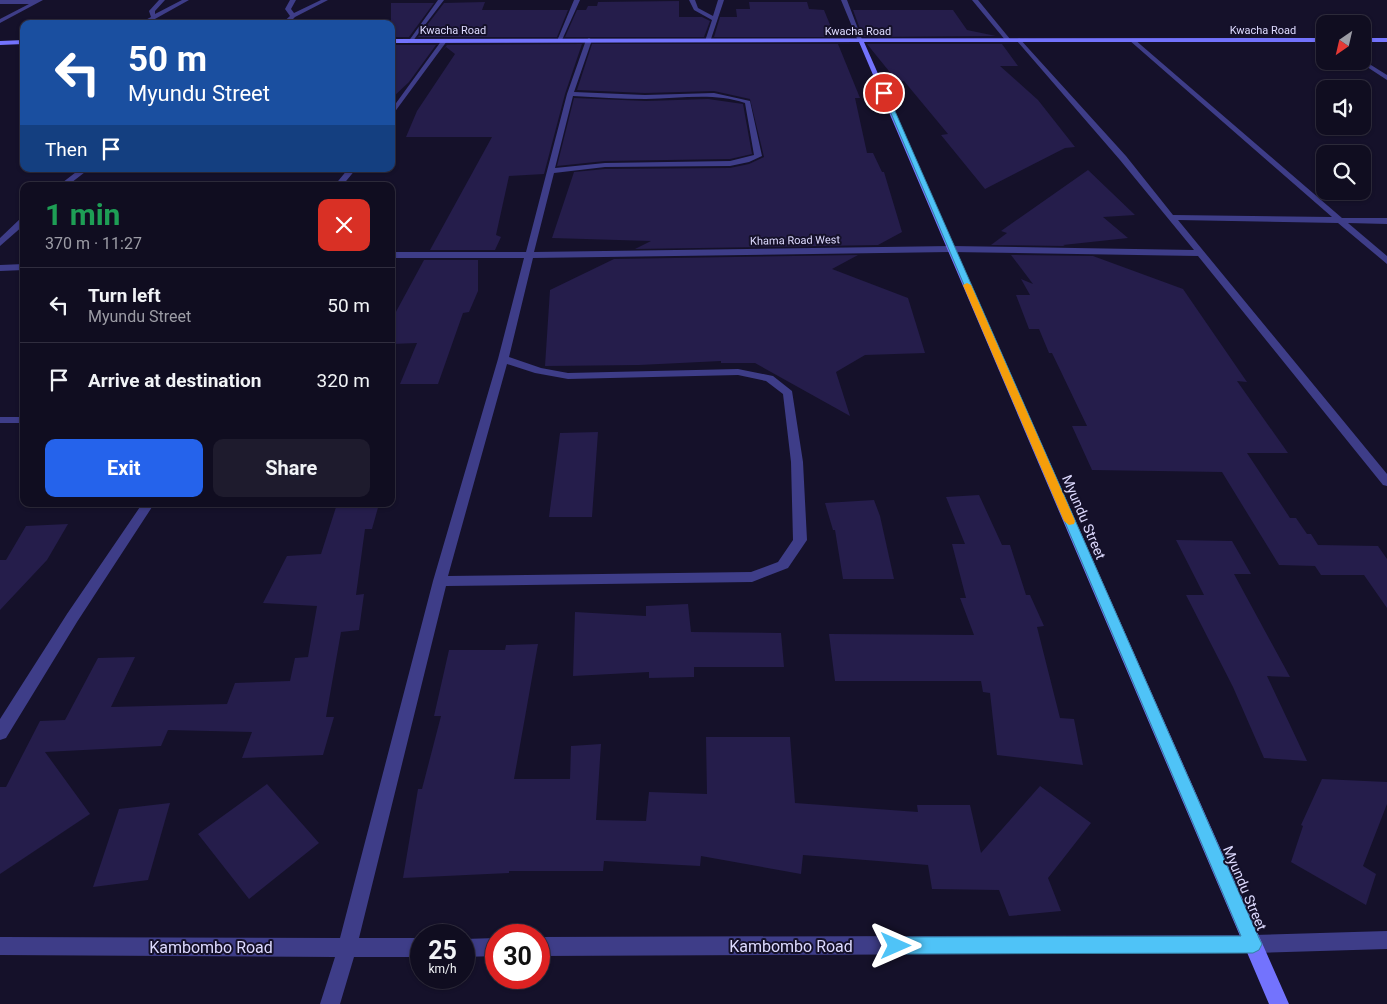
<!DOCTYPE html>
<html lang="en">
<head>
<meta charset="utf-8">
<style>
	body { margin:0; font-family:Roboto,sans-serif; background:#1e1b2d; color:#f1f3f6; height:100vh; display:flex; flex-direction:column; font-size:19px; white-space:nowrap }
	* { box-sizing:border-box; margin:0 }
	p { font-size:16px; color:#9c9ca5 }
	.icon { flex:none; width:28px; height:28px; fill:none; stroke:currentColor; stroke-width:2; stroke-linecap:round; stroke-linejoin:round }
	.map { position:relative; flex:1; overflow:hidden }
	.panel { position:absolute; left:20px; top:182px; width:375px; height:325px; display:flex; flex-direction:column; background:#100d20; border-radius:10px; box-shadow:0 1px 4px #0004,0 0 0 1px #302d3e }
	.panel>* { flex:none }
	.top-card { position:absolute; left:20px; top:20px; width:375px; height:152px; border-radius:10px; box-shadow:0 1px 4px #0004,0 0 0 1px #302d3e; background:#1a4fa0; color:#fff; overflow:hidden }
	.needle { width:32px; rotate:214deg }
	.controls { position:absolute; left:1316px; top:15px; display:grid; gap:10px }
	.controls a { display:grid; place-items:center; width:55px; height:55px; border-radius:10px; background:#100d20; box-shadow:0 1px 4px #0004,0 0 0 1px #302d3e; font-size:25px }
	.speed { position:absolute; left:410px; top:924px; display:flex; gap:10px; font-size:25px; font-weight:700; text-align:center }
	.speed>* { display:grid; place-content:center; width:65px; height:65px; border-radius:50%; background:#100d20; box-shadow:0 1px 4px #0004,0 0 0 1px #302d3e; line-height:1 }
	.speed small { font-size:12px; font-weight:400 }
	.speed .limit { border:8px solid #d22; background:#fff; color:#111 }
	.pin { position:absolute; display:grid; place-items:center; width:42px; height:42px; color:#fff; margin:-21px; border:2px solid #fff; border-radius:50%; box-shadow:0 1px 5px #0007 }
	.me { position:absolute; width:55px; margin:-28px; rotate:90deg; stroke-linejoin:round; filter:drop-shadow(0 0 4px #0008) }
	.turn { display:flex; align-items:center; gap:18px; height:105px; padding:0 25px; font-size:22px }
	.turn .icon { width:65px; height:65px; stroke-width:2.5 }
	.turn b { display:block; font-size:35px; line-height:42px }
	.then { display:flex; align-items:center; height:48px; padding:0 25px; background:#0003; gap:10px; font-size:19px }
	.round { display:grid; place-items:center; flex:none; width:52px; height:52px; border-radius:10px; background:#1e1b2d }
	.head { display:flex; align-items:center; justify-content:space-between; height:85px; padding:0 25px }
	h1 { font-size:30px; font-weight:700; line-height:38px; color:#1e9e55 }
	.action { display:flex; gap:10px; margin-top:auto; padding:10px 25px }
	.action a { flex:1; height:58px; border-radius:10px; background:#2563eb; color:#fff; font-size:20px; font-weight:700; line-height:58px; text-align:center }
	.action a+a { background:#1e1b2d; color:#f1f3f6 }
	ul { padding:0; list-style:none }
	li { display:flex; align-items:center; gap:15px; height:75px; padding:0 25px; border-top:1px solid #302d3e }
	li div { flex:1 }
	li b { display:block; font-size:19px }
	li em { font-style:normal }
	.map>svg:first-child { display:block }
</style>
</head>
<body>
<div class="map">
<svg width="1387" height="1004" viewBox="0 0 1387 1004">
	<rect width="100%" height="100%" fill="#15112a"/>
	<path fill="#251d4b" d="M 679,1 L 679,17 L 702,17 L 710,21 L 704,37 L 565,37 L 577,10 L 586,10 L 588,6 L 597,6 L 598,2 Z
		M 485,2 L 482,10 L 568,10 L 557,37 L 418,37 L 444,3 Z
		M 749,2 L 807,2 L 809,9 L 824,10 L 835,37 L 714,37 L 720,17 L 737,17 L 736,9 L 750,9 Z
		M 391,3 L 434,3 L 409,37 L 391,37 Z
		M 853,10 L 953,10 L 967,30 L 996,36 L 863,37 Z
		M 582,44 L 565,94 L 544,174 L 509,176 L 496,235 L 501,237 L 495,250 L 430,250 L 492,137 L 406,137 L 417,111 L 455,54 L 446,47 L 442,51 L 447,45 Z
		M 592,44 L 838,44 L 860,98 L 855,98 L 867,153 L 873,153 L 882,172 L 884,172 L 902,232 L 878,245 L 635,249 L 651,241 L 552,238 L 574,172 L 605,169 L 730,168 L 749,164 L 764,157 L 750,99 L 714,91 L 645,93 L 577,90 Z
		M 867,44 L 1002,44 L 1018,66 L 1000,66 L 1038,100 L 1075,147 L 1065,148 L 985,189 L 941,135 L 948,134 L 904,81 L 897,81 Z
		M 391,45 L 436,45 L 409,82 L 391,99 Z
		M 574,98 L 646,101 L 708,99 L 743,104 L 752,154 L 730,159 L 605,161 L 557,166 Z
		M 1088,170 L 1135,215 L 1103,217 L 1128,238 L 1063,245 L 1065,246 L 991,245 L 1007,233 L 1001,231 Z
		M 858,255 L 832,269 L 908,298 L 925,353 L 865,355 L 836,372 L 850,416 L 755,363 L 721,363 L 721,361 L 639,365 L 545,366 L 550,290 L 614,259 Z
		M 1011,255 L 1093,256 L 1183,289 L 1247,382 L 1237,381 L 1288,453 L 1247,453 L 1290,518 L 1296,518 L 1307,534 L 1311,534 L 1318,545 L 1378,546 L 1387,559 L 1387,608 L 1364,575 L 1321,575 L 1315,566 L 1279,565 L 1222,472 L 1092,470 L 1072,426 L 1087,426 L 1052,353 L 1049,353 L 1039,329 L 1029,329 L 1016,295 L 1030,295 L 1021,279 L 1033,284 Z
		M 424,260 L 478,260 L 478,291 L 469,312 L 463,313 L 438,384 L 400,384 L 417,343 L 391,344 L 391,321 Z
		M 598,432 L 592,517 L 549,517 L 560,433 Z
		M 979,495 L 1002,545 L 1010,545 L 1026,595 L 1030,595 L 1044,626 L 1037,627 L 1060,718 L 1074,719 L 1083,765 L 997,755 L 990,693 L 983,692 L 981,681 L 835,681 L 829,634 L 974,635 L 960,598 L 966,598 L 952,544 L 965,544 L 946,497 Z
		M 874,500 L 880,516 L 894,579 L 843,579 L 835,530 L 833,530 L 825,503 Z
		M 337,504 L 379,504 L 372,529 L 365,529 L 356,595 L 364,594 L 359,630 L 341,632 L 326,717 L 334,717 L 323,755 L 242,758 L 252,732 L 168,730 L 161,746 L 45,752 L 90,814 L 0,874 L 0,787 L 6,787 L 40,721 L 65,720 L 98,658 L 135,657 L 111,707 L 227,704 L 235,683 L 290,681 L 295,658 L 308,657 L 317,606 L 263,603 L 287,556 L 321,554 Z
		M 68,524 L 47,560 L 0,610 L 0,560 L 6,560 L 26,526 Z
		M 1176,540 L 1232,541 L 1251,574 L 1234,574 L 1290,677 L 1267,676 L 1307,761 L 1264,758 L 1233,687 L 1186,595 L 1204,595 Z
		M 688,604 L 691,632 L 781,633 L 784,667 L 694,667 L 694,677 L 649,678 L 649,672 L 573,676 L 575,612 L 646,616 L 646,606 Z
		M 538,644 L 514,779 L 570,779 L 571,746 L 601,744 L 596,820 L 646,821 L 649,792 L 707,794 L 706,737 L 790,737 L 795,803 L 918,812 L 917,805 L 970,805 L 981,853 L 1040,786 L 1091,823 L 1048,878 L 1061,911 L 1009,916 L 999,890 L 932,889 L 928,865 L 803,855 L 801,874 L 701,856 L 700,866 L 604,861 L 603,871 L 509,871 L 509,873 L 403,878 L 418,789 L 422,789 L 441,716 L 434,716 L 449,650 L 505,650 L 506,645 Z
		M 1322,779 L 1387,782 L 1387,804 L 1363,866 L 1376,874 L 1366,905 L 1291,862 L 1303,826 L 1301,825 Z
		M 267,784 L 319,843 L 249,899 L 198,834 Z
		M 170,803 L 148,880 L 93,887 L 119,809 Z"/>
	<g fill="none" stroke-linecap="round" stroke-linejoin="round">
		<path fill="#3e3d88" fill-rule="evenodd" d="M 0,0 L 43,0 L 0,23 L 0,19 L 29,4 L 0,4 Z
			M 159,0 L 165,0 L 155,11 L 155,14 L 182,0 L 189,0 L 146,24 L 138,24 L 151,17 L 149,11 Z
			M 290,0 L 296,0 L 291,9 L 294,13 L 321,0 L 328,0 L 295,17 L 288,24 L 281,24 L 290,16 L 285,9 Z
			M 438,0 L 444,0 L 412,42 L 408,42 Z
			M 574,0 L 580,0 L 562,40 L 557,41 Z
			M 689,0 L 695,0 L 698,8 L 713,16 L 718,0 L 724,0 L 710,42 L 705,41 L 712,20 L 694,10 Z
			M 841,0 L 847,0 L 863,42 L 858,41 Z
			M 972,0 L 978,0 L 1010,39 L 1010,41 L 1006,41 Z
			M 589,38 L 592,40 L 574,92 L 645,95 L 714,93 L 750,101 L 762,156 L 749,162 L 730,166 L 605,167 L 554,173 L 534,252 L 951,246 L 1194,250 L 1120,160 L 1017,41 L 1019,38 L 1126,156 L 1173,215 L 1332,217 L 1129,40 L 1134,39 L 1342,218 L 1387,218 L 1387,224 L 1348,223 L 1387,256 L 1387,264 L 1338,223 L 1178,220 L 1387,474 L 1387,486 L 1383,485 L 1198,256 L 951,252 L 533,258 L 509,357 L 541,368 L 568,373 L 738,369 L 773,376 L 792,391 L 803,462 L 807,540 L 788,568 L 752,582 L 446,586 L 359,938 L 421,938 L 421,957 L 354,957 L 340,1004 L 320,1004 L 335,957 L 0,955 L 0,937 L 340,938 L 433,581 L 498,359 L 524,258 L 391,258 L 391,252 L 526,252 L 567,94 L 586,40 ZM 573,96 C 597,97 621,99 646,99 C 679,99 712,92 745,103 L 754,155 L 730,161 L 605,163 L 555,168 ZM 507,364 L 535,373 L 568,379 L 738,375 L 766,381 L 783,394 L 791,462 L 793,540 L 778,562 L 751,572 L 448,576 Z
			M 442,40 L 447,41 L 391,117 L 391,110 Z
			M 1363,60 L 1387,75 L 1387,80 L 1358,61 Z
			M 80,169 L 89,169 L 67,186 L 58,186 Z
			M 348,169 L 356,169 L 342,186 L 334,186 Z
			M 21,218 L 24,218 L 24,225 L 0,246 L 0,238 Z
			M 24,264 L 24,270 L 0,271 L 0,265 Z
			M 0,417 L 24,417 L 24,423 L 0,423 Z
			M 142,504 L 154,504 L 77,622 L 6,738 L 0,740 L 0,719 L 67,614 Z
			M 1387,931 L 1387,949 L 1253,953 L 539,956 L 539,937 L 1253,935 Z
			M 496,938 L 496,956 L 464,957 L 464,939 Z"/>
		<path fill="#7373fd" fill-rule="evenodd" d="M 1325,38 L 1325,42 L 864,42 L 1289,1004 L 1269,1004 L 859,42 L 391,43 L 391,39 Z
			M 1362,38 L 1387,38 L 1387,42 L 1362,42 Z
			M 24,40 L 24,44 L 0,45 L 0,41 Z"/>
	</g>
	<path fill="#4fc3f7" stroke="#337fa1" d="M 882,92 L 887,93 L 1259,938 L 1262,944 L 1259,950 L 1253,953 L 896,954 L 890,952 L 887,946 L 890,940 L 896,937 L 1241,936 Z"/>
	<path fill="#f59e0b" d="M 967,283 L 971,285 L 1075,521 L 1074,524 L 1069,525 L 1064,521 L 963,285 Z"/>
	<g text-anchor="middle" stroke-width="4" stroke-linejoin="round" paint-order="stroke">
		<g font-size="11" fill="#dedbff" stroke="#15112a">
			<text x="453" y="34">Kwacha Road</text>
			<text x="1263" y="34">Kwacha Road</text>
			<text x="858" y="35">Kwacha Road</text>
			<text transform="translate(795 240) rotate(-1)" y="4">Khama Road West</text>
		</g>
		<g font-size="14" fill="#dedbff" stroke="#15112a">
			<text transform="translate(1084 517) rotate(67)" y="5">Myundu Street</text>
			<text transform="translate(1245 888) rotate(67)" y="5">Myundu Street</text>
		</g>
		<g font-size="16" fill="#dedbff" stroke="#15112a">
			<text x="791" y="952">Kambombo Road</text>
			<text x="211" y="953">Kambombo Road</text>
		</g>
	</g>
</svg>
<div class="controls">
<a><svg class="needle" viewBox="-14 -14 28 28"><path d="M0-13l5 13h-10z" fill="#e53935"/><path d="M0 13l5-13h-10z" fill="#9c9ca5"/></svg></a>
<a><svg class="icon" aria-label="sound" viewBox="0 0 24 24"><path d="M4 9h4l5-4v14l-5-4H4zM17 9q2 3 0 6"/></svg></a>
<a><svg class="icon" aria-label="search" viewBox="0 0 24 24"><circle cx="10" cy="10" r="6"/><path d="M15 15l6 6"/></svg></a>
</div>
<div class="speed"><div>25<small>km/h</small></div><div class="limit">30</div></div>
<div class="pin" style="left:884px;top:93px;background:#d93025"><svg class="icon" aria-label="arrive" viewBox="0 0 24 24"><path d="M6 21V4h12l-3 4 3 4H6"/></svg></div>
<svg class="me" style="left:896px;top:946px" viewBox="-20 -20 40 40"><path d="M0-17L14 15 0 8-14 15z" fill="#4fc3f7" stroke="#fff" stroke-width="4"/></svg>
<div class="top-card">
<div class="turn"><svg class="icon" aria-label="left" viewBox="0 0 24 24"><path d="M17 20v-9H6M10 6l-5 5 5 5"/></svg><div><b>50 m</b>Myundu Street</div></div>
<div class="then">Then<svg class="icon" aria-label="arrive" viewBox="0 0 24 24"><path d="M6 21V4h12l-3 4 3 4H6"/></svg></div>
</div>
<section class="panel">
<div class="head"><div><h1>1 min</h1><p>370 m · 11:27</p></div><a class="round" style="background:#d93025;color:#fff"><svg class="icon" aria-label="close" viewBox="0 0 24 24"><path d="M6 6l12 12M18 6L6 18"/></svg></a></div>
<ul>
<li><svg class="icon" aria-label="left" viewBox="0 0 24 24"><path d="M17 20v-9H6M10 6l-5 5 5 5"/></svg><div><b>Turn left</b><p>Myundu Street</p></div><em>50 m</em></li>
<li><svg class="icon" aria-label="arrive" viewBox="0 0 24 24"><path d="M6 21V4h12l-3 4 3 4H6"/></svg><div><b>Arrive at destination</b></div><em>320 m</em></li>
</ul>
<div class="action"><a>Exit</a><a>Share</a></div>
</section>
</div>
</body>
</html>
